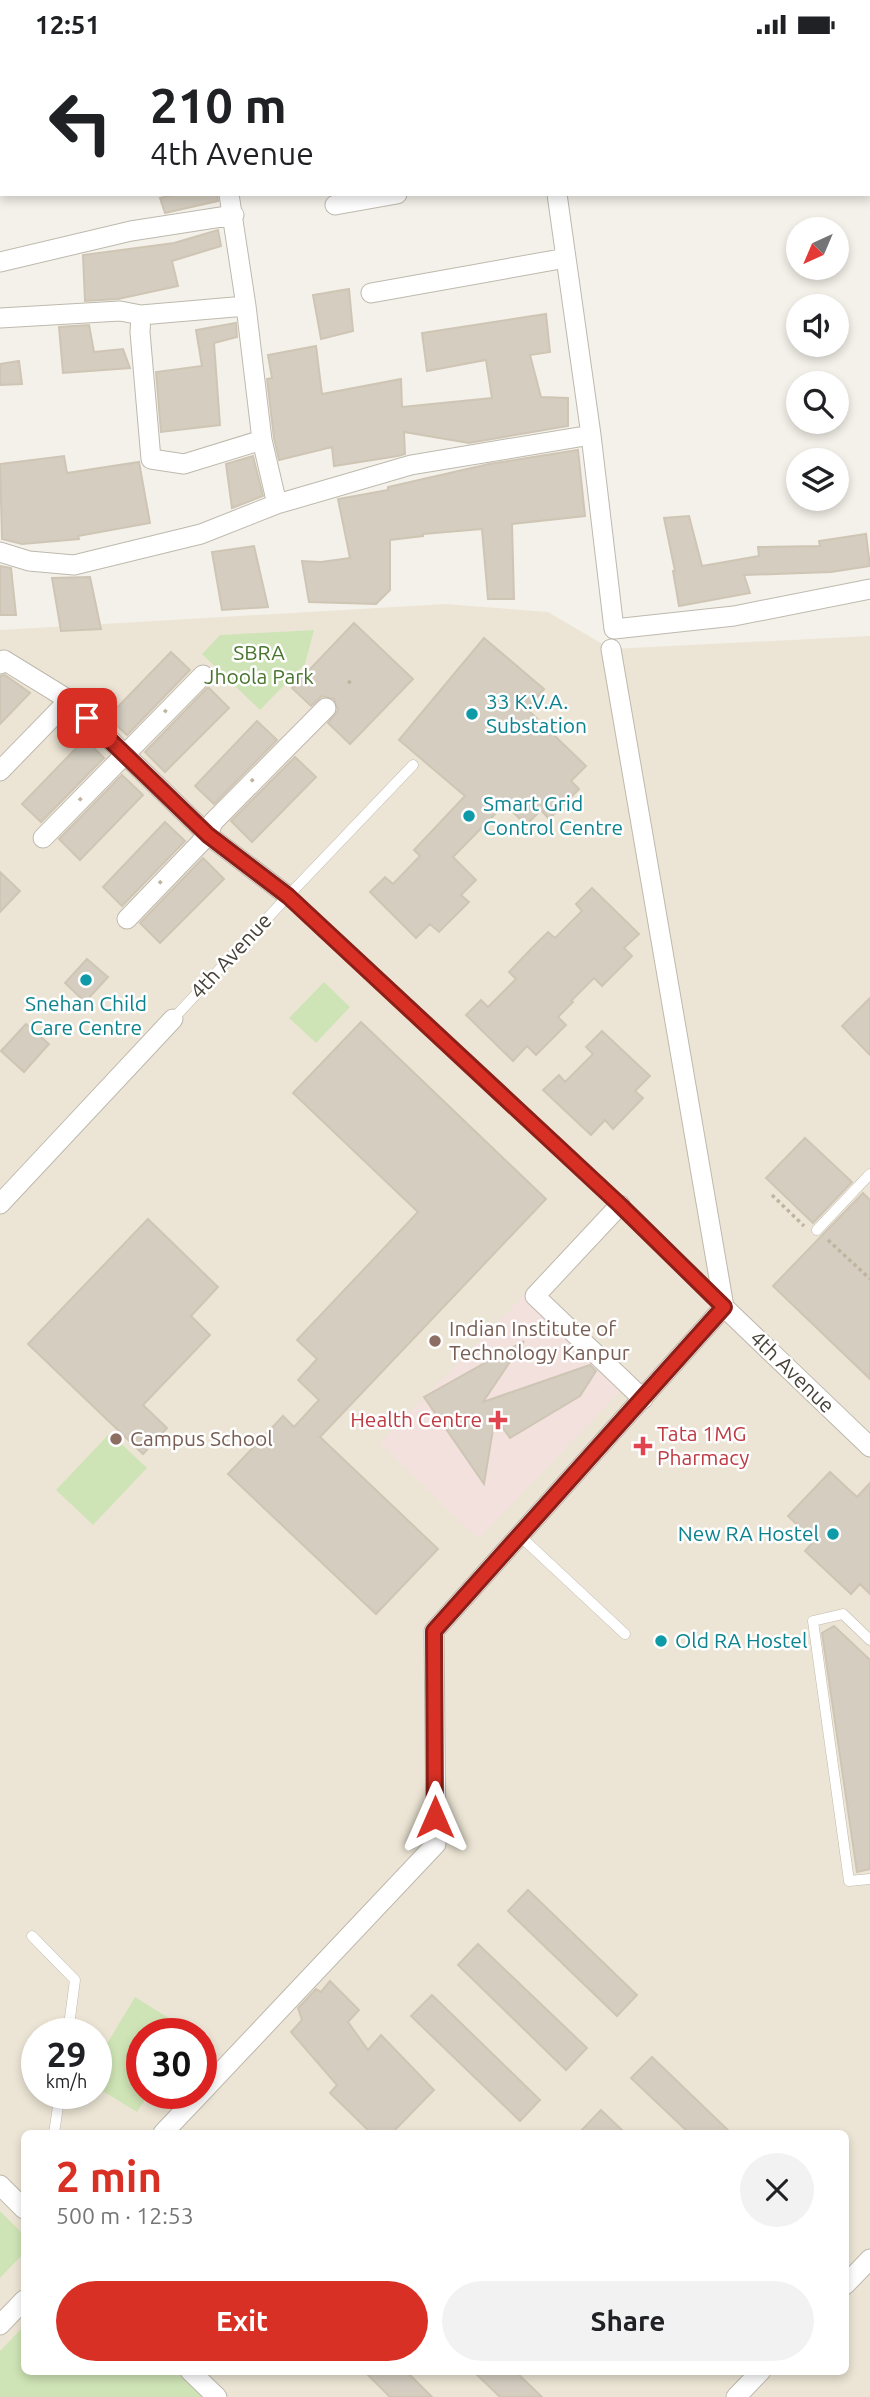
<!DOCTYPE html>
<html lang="en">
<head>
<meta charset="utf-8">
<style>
	body { margin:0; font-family:Ubuntu,sans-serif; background:#f2f2f2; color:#202124; height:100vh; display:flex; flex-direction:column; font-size:26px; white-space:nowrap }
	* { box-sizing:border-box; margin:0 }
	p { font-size:23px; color:#757577 }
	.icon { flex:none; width:38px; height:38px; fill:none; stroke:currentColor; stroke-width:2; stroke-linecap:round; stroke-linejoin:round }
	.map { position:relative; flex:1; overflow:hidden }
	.sheet { position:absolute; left:21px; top:2081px; width:828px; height:245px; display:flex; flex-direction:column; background:#fff; border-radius:10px; box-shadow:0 4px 10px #0003 }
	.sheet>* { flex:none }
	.banner { position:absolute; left:0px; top:0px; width:872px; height:147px; box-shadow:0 4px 10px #0003; background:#fff; color:#202124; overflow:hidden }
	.needle { width:46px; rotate:224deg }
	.tools { position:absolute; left:786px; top:168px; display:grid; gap:14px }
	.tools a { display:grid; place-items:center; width:63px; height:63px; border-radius:50%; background:#fff; box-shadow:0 4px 10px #0003; font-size:35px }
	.speed { position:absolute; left:21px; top:1969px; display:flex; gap:14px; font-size:35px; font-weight:700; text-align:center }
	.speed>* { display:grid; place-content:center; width:91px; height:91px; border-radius:50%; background:#fff; box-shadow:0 4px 10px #0003; line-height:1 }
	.speed small { font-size:18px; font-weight:400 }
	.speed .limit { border:10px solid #d22; background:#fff; color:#111 }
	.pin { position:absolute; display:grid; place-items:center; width:60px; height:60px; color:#fff; margin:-30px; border-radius:14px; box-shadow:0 4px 10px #0006 }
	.me { position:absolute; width:77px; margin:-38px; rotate:0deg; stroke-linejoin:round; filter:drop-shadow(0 0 5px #0008) }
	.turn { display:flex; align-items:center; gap:24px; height:147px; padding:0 35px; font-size:32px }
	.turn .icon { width:91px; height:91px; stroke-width:2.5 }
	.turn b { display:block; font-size:49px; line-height:60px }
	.round { display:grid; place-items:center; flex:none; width:74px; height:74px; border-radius:37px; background:#f2f2f2 }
	.headline { display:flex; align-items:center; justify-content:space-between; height:119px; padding:0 35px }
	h1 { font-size:42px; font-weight:600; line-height:52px; color:#d93025 }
	.button { display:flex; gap:14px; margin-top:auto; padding:14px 35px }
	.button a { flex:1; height:80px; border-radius:42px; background:#d93025; color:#fff; font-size:28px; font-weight:600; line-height:80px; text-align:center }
	.button a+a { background:#f2f2f2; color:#202124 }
	.status { display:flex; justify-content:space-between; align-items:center; height:49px; padding:0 35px; background:#fff; direction:ltr }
	.status svg { height:19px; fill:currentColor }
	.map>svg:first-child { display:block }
</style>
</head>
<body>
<div class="status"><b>12:51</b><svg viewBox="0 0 49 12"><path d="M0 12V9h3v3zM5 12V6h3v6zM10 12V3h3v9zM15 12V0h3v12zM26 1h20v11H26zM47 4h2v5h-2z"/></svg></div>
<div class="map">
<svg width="870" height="2348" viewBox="0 0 870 2348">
	<rect width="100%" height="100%" fill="#f4f1ea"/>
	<path fill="#ece5d5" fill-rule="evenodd" d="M 445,555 L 548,563 L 611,600 L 870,587 L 870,2348 L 0,2348 L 0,581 ZM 37,1984 L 96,1984 L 96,2044 L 37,2044 ZM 142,1984 L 201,1984 L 201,2044 L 142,2044 ZM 24,2084 L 845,2084 L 845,2322 L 24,2322 Z"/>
	<path fill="#f3e1de" d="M 525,1245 L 623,1340 L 478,1490 L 380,1394 Z"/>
	<path fill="#cfe4b6" d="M 314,581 L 305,615 L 260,661 L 202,605 L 220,586 Z
		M 324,933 L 350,958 L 316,994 L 289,969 Z
		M 110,1384 L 147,1419 L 93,1476 L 56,1441 Z
		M 135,1948 L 188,1981 L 186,1984 L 142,1984 L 142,2044 L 149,2044 L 137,2063 L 96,2038 L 96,2013 Z
		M 0,2162 L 24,2186 L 24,2204 L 0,2229 Z
		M 24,2277 L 24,2322 L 178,2322 L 206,2348 L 0,2348 L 0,2302 Z"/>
	<path fill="#d4cdc0" stroke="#cfc5b4" stroke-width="2" d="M 177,145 L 217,145 L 218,152 L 165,164 L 160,149 Z
		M 218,181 L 221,197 L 172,212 L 178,237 L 118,250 L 85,252 L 83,206 L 174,194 Z
		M 349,240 L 353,282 L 321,290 L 313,246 Z
		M 546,265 L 550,303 L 530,306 L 541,348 L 568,349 L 568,377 L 469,394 L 404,383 L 405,405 L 398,407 L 334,417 L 332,398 L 279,411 L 274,389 L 267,330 L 272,329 L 268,306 L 316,297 L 322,345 L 401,330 L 402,358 L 492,349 L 486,311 L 427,322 L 422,284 Z
		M 236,274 L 237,288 L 214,294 L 220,376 L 161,383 L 156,323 L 202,317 L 196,281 Z
		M 89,276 L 94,303 L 123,300 L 130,319 L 63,324 L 59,278 Z
		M 19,312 L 22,335 L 0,336 L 0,315 Z
		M 578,401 L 585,467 L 512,475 L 514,550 L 488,550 L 482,480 L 423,485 L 423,487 L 390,491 L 390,541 L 376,555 L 309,553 L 302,512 L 321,513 L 350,509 L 338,450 L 388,441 L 388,438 L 489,415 Z
		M 64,407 L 67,424 L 139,413 L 150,474 L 78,487 L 79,490 L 22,495 L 2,490 L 0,415 Z
		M 253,407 L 263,447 L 232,459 L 226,415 Z
		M 689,467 L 702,517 L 759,507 L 758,498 L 820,497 L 819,492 L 866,485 L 870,517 L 831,523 L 744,526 L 750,544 L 679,557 L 673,522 L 675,522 L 664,469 Z
		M 254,497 L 268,558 L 222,561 L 212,503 Z
		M 0,517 L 11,519 L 16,566 L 0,566 Z
		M 90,528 L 101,580 L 61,582 L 52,529 Z
		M 354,574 L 413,630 L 350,695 L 328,674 L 338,661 L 334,650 L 322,647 L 311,657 L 292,639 Z
		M 484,589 L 544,640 L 527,660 L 586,717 L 571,732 L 579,740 L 549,770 L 541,761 L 526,776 L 505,755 L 453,808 L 476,831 L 461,846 L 469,853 L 439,883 L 430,875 L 416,889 L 370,843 L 385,828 L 393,835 L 420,807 L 414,801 L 465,747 L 399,691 Z
		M 171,603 L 190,621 L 127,686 L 108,668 Z
		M 5,626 L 30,644 L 0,675 L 0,627 Z
		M 208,638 L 229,659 L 165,723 L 145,703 Z
		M 257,672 L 277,691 L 214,755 L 195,737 Z
		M 85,690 L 104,709 L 41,773 L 22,755 Z
		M 295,708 L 316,728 L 252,793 L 231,772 Z
		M 122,726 L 143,746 L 80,811 L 59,790 Z
		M 165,773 L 185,792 L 122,857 L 103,838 Z
		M 203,809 L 224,830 L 160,894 L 140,874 Z
		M 0,823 L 20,842 L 0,863 Z
		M 592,839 L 639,885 L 624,899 L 632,907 L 602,937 L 594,929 L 571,952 L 573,953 L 558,968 L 566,976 L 536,1006 L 527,997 L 513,1012 L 466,966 L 481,951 L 488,958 L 516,930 L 509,923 L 533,898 L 548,883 L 555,889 L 582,862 L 576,855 Z
		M 87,910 L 108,928 L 85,953 L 65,934 Z
		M 870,949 L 870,1006 L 842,977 Z
		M 361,973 L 546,1150 L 320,1388 L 438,1500 L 376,1565 L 228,1425 L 283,1367 L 294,1378 L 319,1351 L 298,1331 L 317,1310 L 297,1291 L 418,1163 L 293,1044 Z
		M 26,975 L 49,995 L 24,1023 L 1,1002 Z
		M 602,982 L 650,1027 L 635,1042 L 643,1049 L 613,1080 L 605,1071 L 591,1086 L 543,1041 L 559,1026 L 565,1033 L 593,1005 L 586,998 Z
		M 805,1089 L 852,1133 L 813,1174 L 766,1129 Z
		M 863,1144 L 870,1151 L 870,1330 L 773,1237 Z
		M 148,1170 L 218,1238 L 191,1267 L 210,1286 L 143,1356 L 167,1379 L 143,1405 L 28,1295 Z
		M 524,1292 L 483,1353 L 590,1316 L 596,1322 L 580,1347 L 510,1389 L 495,1368 L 484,1435 L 424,1348 Z
		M 830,1423 L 857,1448 L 870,1434 L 870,1545 L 860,1535 L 851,1545 L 805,1502 L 814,1492 L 788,1467 Z
		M 834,1577 L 870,1611 L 870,1820 L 857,1823 L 822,1584 Z
		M 528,1841 L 637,1946 L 617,1967 L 508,1862 Z
		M 478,1895 L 587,1999 L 566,2021 L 458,1916 Z
		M 330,1932 L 359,1961 L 348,1973 L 368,2001 L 381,1986 L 434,2041 L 392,2084 L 371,2084 L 330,2044 L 337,2036 L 291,1983 L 302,1971 L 298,1959 L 316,1940 L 321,1943 Z
		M 432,1946 L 540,2051 L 520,2072 L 411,1967 Z
		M 652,2008 L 731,2084 L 689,2084 L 631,2029 Z
		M 601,2061 L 625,2084 L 579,2084 Z
		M 364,2322 L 406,2322 L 432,2348 L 390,2348 Z
		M 473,2322 L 515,2322 L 542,2348 L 500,2348 Z"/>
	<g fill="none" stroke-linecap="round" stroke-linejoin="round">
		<g stroke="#beb9ad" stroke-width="11">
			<path id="lane" d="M 288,847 L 413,716
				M 173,970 L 288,847 L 620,1156 L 721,1255
				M 817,1181 L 870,1125
				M 520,1487 L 625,1585
				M 870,1591 L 843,1565 L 813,1572 L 849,1832 L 870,1830
				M 32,1887 L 75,1931 L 68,1984
				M 54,2084 L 60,2044"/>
		</g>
		<g stroke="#beb9ad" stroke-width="21">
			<path id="street" d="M 261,0 L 261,2
				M 535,0 L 536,2
				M 57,2 L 71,0
				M 609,2 L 620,0
				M 0,9 L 2,8
				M 0,93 L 2,93
				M 229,145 L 246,257 L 262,391 L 277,455
				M 557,145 L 591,386 L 614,580 L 734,567 L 870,540
				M 335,156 L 397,145
				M 0,213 L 131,182 L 234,166
				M 371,244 L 566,209
				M 141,266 L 246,257
				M 0,269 L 120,262 L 141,266 L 140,283 L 151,410 L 184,415 L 262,391
				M 0,503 L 29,512 L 74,516 L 201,485 L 277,455 L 411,416 L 591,386
				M 611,600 L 724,1258
				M 0,615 L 4,611 L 69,651
				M 0,722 L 69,651 L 208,786 L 288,847
				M 43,789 L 203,626
				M 127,870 L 208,786 L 213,773 L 326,659
				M 0,1155 L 173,970
				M 620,1156 L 535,1247 L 643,1350
				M 724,1258 L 870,1398
				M 201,2044 L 436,1795 L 434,1582 L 724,1258
				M 163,2084 L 201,2044
				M 0,2136 L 24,2160
				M 845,2236 L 870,2210
				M 0,2276 L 24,2251
				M 190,2322 L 217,2348
				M 736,2348 L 761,2322"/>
		</g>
		<path stroke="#bfb49f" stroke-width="3.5" stroke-dasharray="3.5 3.5" stroke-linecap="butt" d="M 348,632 L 353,636
			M 772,1146 L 804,1177
			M 828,1191 L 870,1230"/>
		<use href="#lane" stroke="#fff" stroke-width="10"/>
		<use href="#street" stroke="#fff" stroke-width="19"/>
		<path stroke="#bfb49f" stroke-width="3.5" stroke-dasharray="3.5 3.5" stroke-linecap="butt" d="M 164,661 L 169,665
			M 251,730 L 255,734
			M 79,749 L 83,753
			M 159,832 L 163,836"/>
	</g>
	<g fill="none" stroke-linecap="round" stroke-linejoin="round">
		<g stroke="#8d1f18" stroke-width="18">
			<path id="route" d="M 87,669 L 208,786 L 288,847 L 620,1156 L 724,1258 L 434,1582 L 435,1768"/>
		</g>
		<use href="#route" stroke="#d93025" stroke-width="12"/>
	</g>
	<g fill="#0f9aa8" stroke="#fff" stroke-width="2.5">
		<circle cx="472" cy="665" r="7"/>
		<circle cx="469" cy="767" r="7"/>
		<circle cx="86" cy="931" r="7"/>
		<circle cx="833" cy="1485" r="7"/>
		<circle cx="661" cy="1592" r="7"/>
	</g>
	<g fill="#8d6e63" stroke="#fff" stroke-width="2.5">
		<circle cx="435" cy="1292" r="7"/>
		<circle cx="116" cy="1390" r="7"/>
	</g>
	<g fill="#e0444e" stroke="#fff" stroke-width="2.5">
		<path d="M494.5 1360.5h7v7h7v7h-7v7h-7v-7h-7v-7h7z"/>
		<path d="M639.5 1386.5h7v7h7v7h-7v7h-7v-7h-7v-7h7z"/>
	</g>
	<g text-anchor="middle" stroke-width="5" stroke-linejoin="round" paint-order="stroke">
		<g font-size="21" fill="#49752f" stroke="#fff">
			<text x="259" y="611">SBRA<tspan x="259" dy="24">Jhoola Park</tspan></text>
		</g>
		<g font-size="21" fill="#0d838f" stroke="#fff" text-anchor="start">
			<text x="486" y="660">33 K.V.A.<tspan x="486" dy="24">Substation</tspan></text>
			<text x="483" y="762">Smart Grid<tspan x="483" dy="24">Control Centre</tspan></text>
			<text x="86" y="962" text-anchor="middle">Snehan Child<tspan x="86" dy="24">Care Centre</tspan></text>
			<text x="819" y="1492" text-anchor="end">New RA Hostel</text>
			<text x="675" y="1599">Old RA Hostel</text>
		</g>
		<g font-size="21" fill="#474138" stroke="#fff">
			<text transform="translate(231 907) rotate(-47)" y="7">4th Avenue</text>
			<text transform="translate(792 1323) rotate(44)" y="7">4th Avenue</text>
		</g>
		<g font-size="21" fill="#785e54" stroke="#fff" text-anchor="start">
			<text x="449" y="1287">Indian Institute of<tspan x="449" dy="24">Technology Kanpur</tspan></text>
			<text x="130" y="1397">Campus School</text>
		</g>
		<g font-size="21" fill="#be3a42" stroke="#fff" text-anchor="end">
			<text x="482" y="1378">Health Centre</text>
			<text x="657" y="1392" text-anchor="start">Tata 1MG<tspan x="657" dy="24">Pharmacy</tspan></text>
		</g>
	</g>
</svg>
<div class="tools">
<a><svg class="needle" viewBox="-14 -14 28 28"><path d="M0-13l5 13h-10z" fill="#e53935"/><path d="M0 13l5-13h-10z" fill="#757577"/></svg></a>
<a><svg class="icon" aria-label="sound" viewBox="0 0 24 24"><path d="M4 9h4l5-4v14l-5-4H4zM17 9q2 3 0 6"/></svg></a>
<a><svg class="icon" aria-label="search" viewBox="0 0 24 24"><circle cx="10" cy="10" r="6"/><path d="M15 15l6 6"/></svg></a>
<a><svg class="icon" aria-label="layers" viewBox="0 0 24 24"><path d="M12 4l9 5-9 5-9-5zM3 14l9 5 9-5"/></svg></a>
</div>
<div class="speed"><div>29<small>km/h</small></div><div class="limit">30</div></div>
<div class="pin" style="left:87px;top:669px;background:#d93025"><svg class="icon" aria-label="arrive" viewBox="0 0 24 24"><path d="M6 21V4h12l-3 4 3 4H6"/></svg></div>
<svg class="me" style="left:435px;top:1768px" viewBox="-20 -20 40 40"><path d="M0-17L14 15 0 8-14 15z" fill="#d93025" stroke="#fff" stroke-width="4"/></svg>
<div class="banner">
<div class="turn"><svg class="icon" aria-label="left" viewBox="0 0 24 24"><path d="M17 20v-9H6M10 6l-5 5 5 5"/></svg><div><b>210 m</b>4th Avenue</div></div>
</div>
<section class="sheet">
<div class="headline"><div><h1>2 min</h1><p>500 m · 12:53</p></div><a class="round"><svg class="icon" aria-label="close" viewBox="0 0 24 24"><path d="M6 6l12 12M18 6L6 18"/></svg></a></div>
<div class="button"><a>Exit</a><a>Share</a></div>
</section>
</div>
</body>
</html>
